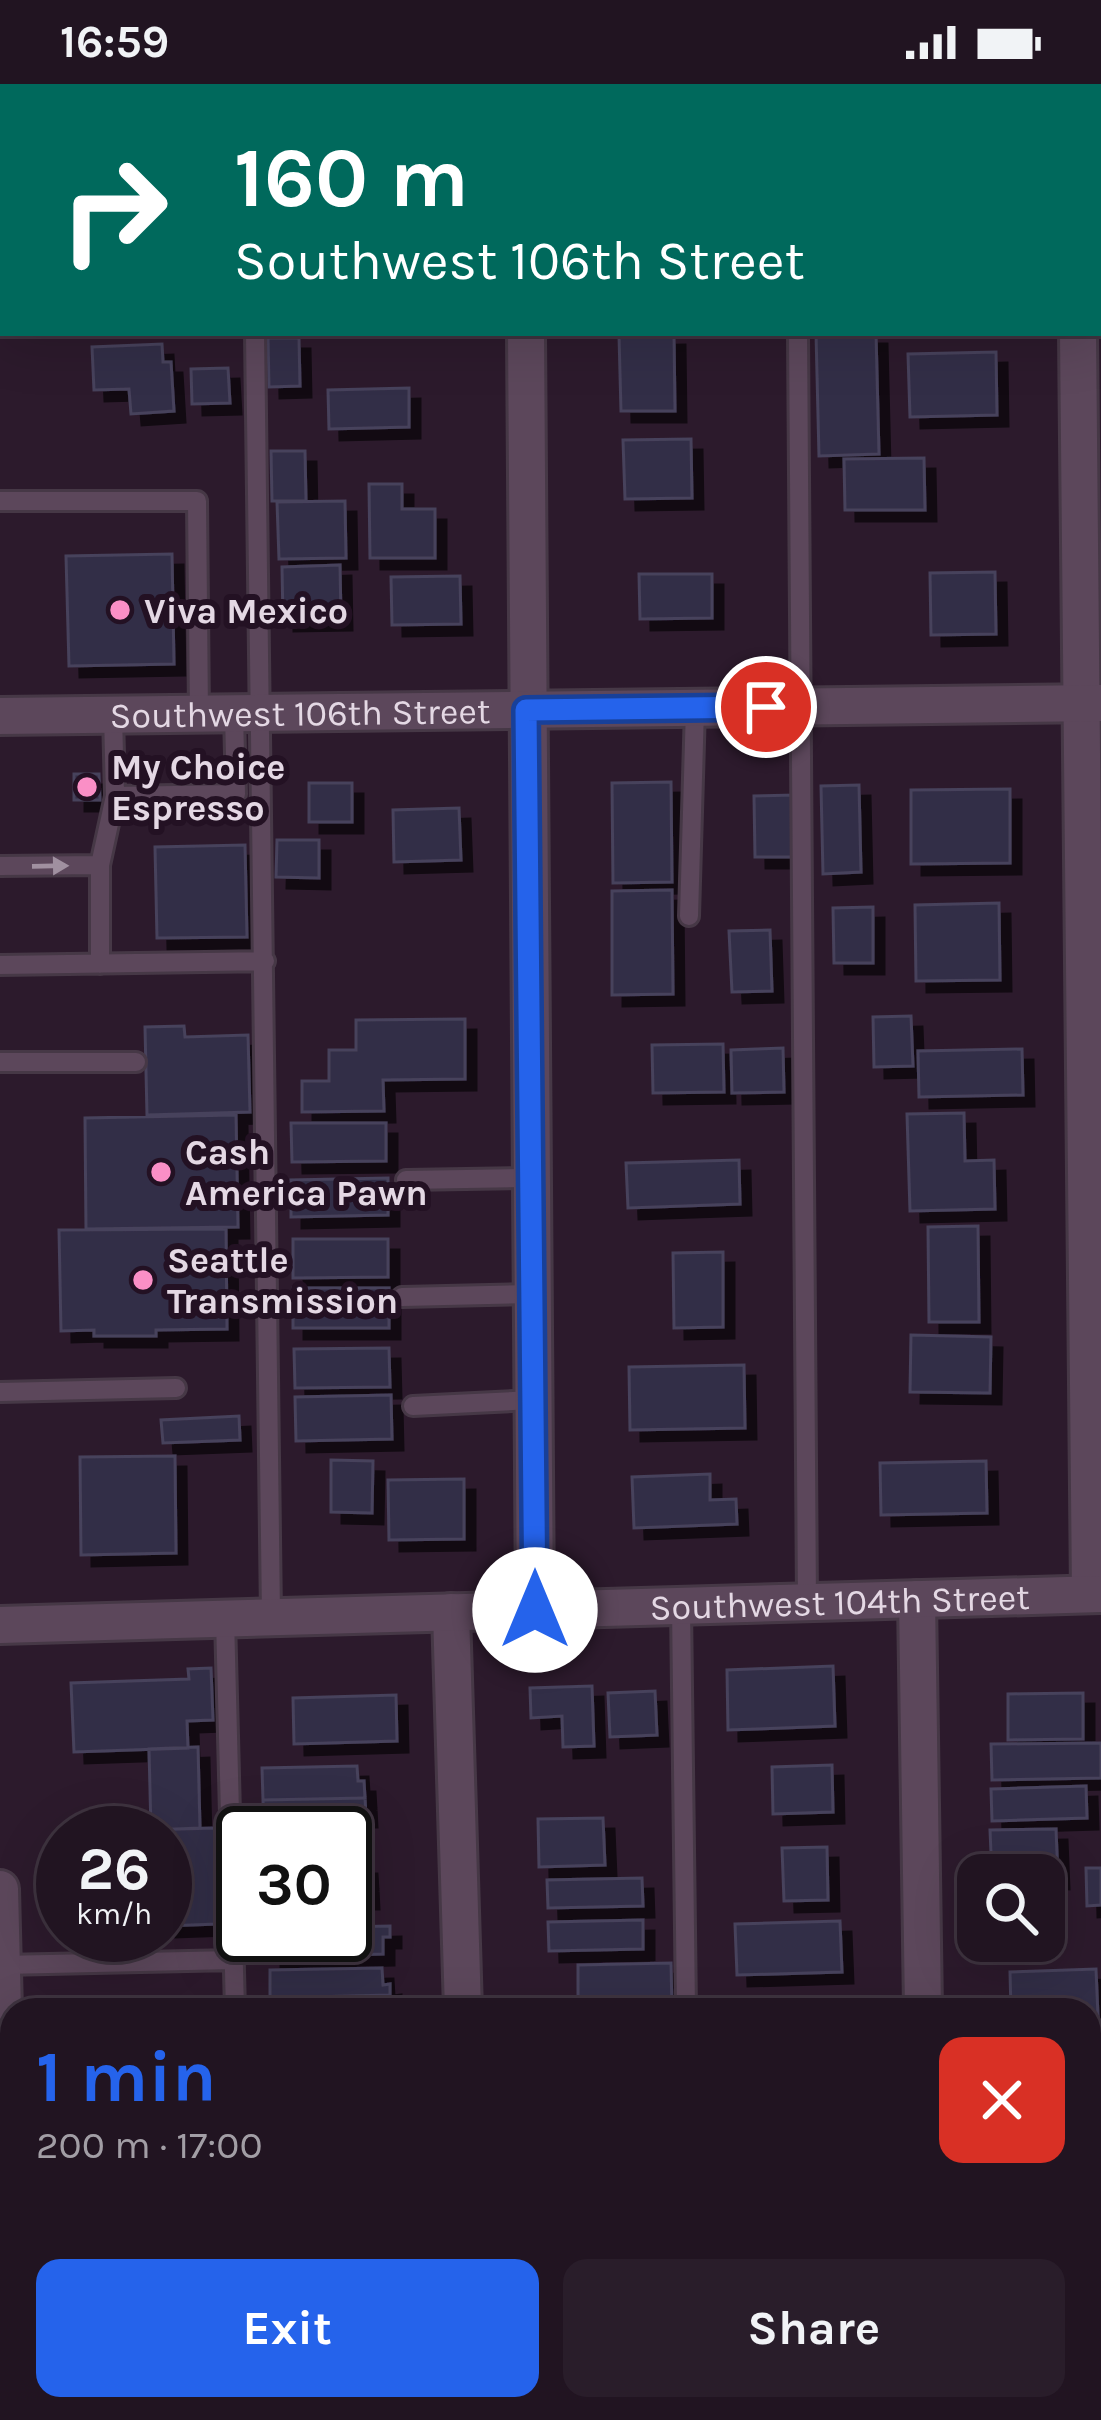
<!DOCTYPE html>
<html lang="en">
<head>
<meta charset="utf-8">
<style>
	body { margin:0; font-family:Karla,sans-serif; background:#291d2a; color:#f1f3f6; height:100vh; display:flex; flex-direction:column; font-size:45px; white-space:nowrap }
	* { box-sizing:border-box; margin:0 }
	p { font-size:39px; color:#a29ea5 }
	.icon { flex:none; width:66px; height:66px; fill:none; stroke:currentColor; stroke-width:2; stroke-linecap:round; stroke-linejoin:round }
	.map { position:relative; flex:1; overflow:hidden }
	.side { position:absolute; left:0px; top:1914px; width:1101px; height:423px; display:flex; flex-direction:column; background:#211421; border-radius:36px 36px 0 0; box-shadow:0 12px 48px #0002,0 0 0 3px #3e333f }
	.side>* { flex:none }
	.hud { position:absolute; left:0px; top:0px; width:1101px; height:252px; box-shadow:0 12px 48px #0002,0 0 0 3px #3e333f; background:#00695c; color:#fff; overflow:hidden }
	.tools { position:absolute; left:957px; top:1770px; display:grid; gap:24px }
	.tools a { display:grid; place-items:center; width:108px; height:108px; border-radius:24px; background:#211421; box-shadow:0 12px 48px #0002,0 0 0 3px #3e333f; font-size:60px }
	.speed { position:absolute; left:36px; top:1722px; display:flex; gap:24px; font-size:60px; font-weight:700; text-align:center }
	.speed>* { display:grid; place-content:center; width:156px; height:156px; border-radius:50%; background:#211421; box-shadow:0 12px 48px #0002,0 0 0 3px #3e333f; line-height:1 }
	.speed small { font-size:30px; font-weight:400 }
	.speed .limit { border:6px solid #111; border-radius:18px; background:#fff; color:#111 }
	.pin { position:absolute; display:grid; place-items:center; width:102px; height:102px; color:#fff; margin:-51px; border:6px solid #fff; border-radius:50%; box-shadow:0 3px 12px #0007 }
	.me { position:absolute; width:132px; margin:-66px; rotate:0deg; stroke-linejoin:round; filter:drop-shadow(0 0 9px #0008) }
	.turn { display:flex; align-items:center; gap:42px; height:252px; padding:0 36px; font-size:54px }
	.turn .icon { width:156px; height:156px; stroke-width:2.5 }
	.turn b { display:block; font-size:84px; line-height:102px }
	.round { display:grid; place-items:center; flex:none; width:126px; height:126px; border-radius:24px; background:#291d2a }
	.head { display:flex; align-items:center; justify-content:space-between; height:204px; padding:0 36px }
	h1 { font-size:72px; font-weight:700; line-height:90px; color:#2563eb }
	.action { display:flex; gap:24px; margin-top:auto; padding:24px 36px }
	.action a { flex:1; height:138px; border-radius:24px; background:#2563eb; color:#fff; font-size:48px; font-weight:700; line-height:138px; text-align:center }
	.action a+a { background:#291d2a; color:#f1f3f6 }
	.status { display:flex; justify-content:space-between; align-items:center; height:84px; padding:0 60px; background:#211421; direction:ltr }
	.status svg { height:33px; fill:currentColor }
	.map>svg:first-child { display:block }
</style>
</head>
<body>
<div class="status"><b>16:59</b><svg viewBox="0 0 49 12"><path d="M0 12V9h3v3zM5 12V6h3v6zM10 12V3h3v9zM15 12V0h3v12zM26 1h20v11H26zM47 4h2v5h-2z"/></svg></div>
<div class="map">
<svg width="1101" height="2336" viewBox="0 0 1101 2336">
	<defs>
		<filter id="shadow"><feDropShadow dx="11" dy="11" stdDeviation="0" flood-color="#0009"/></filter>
	</defs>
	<rect width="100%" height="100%" fill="#2c1a2c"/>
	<path fill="#332e47" stroke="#47425b" stroke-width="3" filter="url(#shadow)" d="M 816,249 L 876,249 L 879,370 L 819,372 Z
		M 674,250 L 675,327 L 621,327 L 619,251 Z
		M 268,254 L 299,254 L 300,302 L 269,303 Z
		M 162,260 L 163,278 L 171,278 L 174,327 L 131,330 L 129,305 L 94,306 L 92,263 Z
		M 996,268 L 997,331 L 910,333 L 908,270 Z
		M 228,284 L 230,319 L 192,320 L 191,285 Z
		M 409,304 L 409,343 L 329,345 L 328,306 Z
		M 691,355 L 692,414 L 625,415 L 623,356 Z
		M 271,367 L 305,367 L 306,417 L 272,417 Z
		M 924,374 L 925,426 L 845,426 L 844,375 Z
		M 369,400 L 402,400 L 402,425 L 435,425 L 435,474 L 370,474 Z
		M 345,417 L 346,474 L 279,475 L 277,418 Z
		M 172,470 L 174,580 L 69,582 L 66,472 Z
		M 340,481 L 341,535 L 283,536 L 282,483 Z
		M 995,488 L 996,550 L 931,551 L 930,489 Z
		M 639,490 L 712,490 L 712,534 L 640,535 Z
		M 460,492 L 461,540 L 392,541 L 391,493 Z
		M 74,690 L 99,690 L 100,716 L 74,716 Z
		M 671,698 L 672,798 L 613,799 L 612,699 Z
		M 309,699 L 352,699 L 352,738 L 309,738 Z
		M 859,701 L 861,788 L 823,790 L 821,702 Z
		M 1010,705 L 1010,779 L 911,780 L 911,706 Z
		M 795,711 L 796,773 L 755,773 L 754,712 Z
		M 459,724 L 461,776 L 394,778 L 393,726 Z
		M 277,756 L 319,756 L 319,794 L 276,793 Z
		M 245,761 L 247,853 L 157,854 L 155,763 Z
		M 672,806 L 673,910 L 612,911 L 612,807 Z
		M 999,819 L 1000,896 L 916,897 L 915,821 Z
		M 873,823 L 873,879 L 834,879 L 833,824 Z
		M 770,846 L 772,907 L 732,908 L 729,847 Z
		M 911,932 L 913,982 L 874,983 L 873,933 Z
		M 465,935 L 465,995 L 383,996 L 384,1027 L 302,1028 L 302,997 L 329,997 L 329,966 L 356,966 L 356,936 Z
		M 184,942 L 185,953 L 248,951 L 250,1028 L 147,1031 L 145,943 Z
		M 723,960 L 724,1008 L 653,1009 L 652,961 Z
		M 783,964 L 784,1008 L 732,1009 L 731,966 Z
		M 1022,965 L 1023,1011 L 919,1013 L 918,967 Z
		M 964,1029 L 965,1077 L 994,1076 L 995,1125 L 910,1127 L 907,1030 Z
		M 236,1031 L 238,1143 L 86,1145 L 85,1034 Z
		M 291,1039 L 386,1039 L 386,1077 L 292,1078 Z
		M 739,1076 L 740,1120 L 628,1124 L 626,1079 Z
		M 388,1094 L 388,1131 L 291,1133 L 291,1096 Z
		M 978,1142 L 979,1238 L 929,1238 L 928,1143 Z
		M 226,1145 L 227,1245 L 156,1246 L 156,1252 L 94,1252 L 94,1246 L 61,1247 L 59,1146 Z
		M 293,1155 L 388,1155 L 388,1193 L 293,1194 Z
		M 723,1168 L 723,1243 L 674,1244 L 673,1169 Z
		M 293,1204 L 389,1204 L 389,1244 L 293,1244 Z
		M 911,1251 L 991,1253 L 990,1309 L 910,1308 Z
		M 389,1264 L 390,1303 L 295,1304 L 294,1265 Z
		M 744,1281 L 745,1344 L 630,1346 L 629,1283 Z
		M 391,1311 L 392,1355 L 296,1357 L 295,1313 Z
		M 239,1332 L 240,1356 L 163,1359 L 161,1336 Z
		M 175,1372 L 176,1469 L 81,1471 L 80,1373 Z
		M 331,1376 L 373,1377 L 372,1429 L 331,1428 Z
		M 986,1377 L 987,1429 L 881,1431 L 880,1379 Z
		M 710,1390 L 710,1416 L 736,1415 L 737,1440 L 634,1444 L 632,1393 Z
		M 464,1395 L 464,1455 L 389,1456 L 388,1396 Z
		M 833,1582 L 835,1642 L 728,1646 L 727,1586 Z
		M 211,1584 L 213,1636 L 187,1637 L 188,1664 L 74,1668 L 71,1599 L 189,1595 L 188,1585 Z
		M 592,1602 L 594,1662 L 563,1663 L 562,1632 L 531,1634 L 530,1604 Z
		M 655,1607 L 657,1651 L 610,1653 L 608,1609 Z
		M 1083,1609 L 1083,1655 L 1008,1656 L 1008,1610 Z
		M 396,1611 L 397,1657 L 294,1660 L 293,1614 Z
		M 1101,1659 L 1101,1694 L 992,1696 L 991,1660 Z
		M 198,1663 L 200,1744 L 151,1746 L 149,1665 Z
		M 832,1681 L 833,1728 L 773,1730 L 772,1683 Z
		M 357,1682 L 358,1697 L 364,1697 L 365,1714 L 263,1716 L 262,1684 Z
		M 1086,1702 L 1087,1734 L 992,1737 L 991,1705 Z
		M 365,1714 L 366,1732 L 357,1732 L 358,1746 L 264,1749 L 263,1716 Z
		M 603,1734 L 605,1781 L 539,1783 L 538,1735 Z
		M 215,1744 L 217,1840 L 165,1842 L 165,1749 L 146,1749 L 145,1746 Z
		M 1056,1745 L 1058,1794 L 992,1791 L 990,1746 Z
		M 827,1763 L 828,1816 L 784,1817 L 782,1764 Z
		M 345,1764 L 359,1764 L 360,1779 L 366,1779 L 367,1795 L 345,1796 Z
		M 1086,1784 L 1101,1784 L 1101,1821 L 1087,1822 Z
		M 642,1794 L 643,1822 L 548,1824 L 547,1796 Z
		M 367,1795 L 368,1814 L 359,1814 L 360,1828 L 345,1828 L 345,1796 Z
		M 643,1836 L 643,1865 L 549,1867 L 548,1838 Z
		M 840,1837 L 842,1888 L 737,1891 L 735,1840 Z
		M 390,1842 L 390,1853 L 383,1853 L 383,1870 L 270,1873 L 270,1851 L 345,1851 L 345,1843 Z
		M 671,1879 L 672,1926 L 578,1926 L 578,1881 Z
		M 382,1884 L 383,1901 L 390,1900 L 390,1911 L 270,1914 L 270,1886 Z
		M 1096,1885 L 1100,1979 L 1089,1979 L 1089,1926 L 1011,1926 L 1010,1888 Z
		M 1101,2027 L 1101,2102 L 1089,2102 L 1089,2028 Z
		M 1089,2142 L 1098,2142 L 1100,2200 L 1089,2201 Z
		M 1089,2240 L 1100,2240 L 1101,2308 L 1089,2308 Z
		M 298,2325 L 395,2325 L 395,2336 L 298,2336 Z"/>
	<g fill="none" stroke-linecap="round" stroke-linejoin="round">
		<g stroke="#463846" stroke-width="24">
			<path id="lane" d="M 250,0 L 250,3
				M 796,0 L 796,3
				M 65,3 L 101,0
				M 0,6 L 3,6
				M 0,131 L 3,131
				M 255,249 L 271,1533
				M 798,249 L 807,1518
				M 0,417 L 197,417 L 199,630
				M 115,712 L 236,710 L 234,630
				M 0,782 L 100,781
				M 689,832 L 695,624
				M 100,880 L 100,781 L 115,712 L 113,630
				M 0,881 L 265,877
				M 0,978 L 136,978
				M 406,1096 L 531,1094
				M 402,1213 L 532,1210
				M 0,1308 L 176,1304
				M 413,1322 L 533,1316
				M 681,1522 L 686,1926
				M 225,1534 L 235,1926
				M 2,1881 L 234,1876
				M 245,2325 L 245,2336
				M 692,2325 L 692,2336
				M 13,2333 L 106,2331 L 106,2336"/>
		</g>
		<g stroke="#463846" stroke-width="42">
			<g id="street">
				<path d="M 525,0 L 525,3"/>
				<path d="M 1077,0 L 1077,3"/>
				<path d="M 526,249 L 535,1526"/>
				<path d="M 1078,249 L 1090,1510"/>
				<path d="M 917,1515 L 923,1926"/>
				<path d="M 451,1528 L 463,1926"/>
				<path id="s1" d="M 0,1541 L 1101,1510"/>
				<path d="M 476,2325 L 476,2336"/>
				<path d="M 928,2325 L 928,2336"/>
			</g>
		</g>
		<g stroke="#463846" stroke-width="42">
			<g id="secondary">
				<path id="s2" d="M 0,632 L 1101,619"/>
				<path d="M 0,1805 L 12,2294"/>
				<path d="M 13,2325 L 13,2336"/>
			</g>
		</g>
		<use href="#lane" stroke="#5c475b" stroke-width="18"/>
		<use href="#street" stroke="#5c475b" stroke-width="36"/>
		<use href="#secondary" stroke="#5c475b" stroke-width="36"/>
	</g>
	<defs><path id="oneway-solid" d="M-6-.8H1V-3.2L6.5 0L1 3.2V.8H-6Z" transform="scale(3)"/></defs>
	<use fill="#a090a0" href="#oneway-solid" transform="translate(50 782) rotate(-1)"/>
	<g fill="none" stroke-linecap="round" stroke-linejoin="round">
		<g stroke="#184099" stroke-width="30">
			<path id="route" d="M 535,1526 L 526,626 L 766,623"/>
		</g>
		<use href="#route" stroke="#2563eb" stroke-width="21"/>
	</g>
	<g fill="#fa8fc6" stroke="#231123" stroke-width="4.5">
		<circle cx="120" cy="526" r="12"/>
		<circle cx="87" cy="703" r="12"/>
		<circle cx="161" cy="1088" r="12"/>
		<circle cx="143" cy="1196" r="12"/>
	</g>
	<g text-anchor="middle" stroke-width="12" stroke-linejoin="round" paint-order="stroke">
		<g font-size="36" font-weight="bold" fill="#e4d8e4" stroke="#231123" text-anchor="start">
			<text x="144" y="539">Viva Mexico</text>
			<text x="111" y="695">My Choice<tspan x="111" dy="41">Espresso</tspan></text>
			<text x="185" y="1080">Cash<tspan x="185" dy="41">America Pawn</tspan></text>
			<text x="167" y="1188">Seattle<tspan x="167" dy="41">Transmission</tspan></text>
		</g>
		<g font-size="36" fill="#e4d8e4" stroke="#231123">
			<text dy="13" stroke="none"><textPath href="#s2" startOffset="300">Southwest 106th Street</textPath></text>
			<text dy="13" stroke="none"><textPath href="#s1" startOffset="840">Southwest 104th Street</textPath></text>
		</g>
	</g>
</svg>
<div class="tools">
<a><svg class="icon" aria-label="search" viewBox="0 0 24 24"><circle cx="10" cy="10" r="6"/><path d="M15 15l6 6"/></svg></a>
</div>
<div class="speed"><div>26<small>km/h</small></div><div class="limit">30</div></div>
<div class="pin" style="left:766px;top:623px;background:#d93025"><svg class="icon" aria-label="arrive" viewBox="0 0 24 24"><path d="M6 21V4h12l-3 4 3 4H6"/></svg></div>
<svg class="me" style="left:535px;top:1526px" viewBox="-20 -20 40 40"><circle r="19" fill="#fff"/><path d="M0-13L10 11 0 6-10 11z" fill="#2563eb"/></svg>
<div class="hud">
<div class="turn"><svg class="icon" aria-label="right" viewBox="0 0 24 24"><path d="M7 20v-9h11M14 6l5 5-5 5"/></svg><div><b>160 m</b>Southwest 106th Street</div></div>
</div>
<section class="side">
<div class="head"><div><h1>1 min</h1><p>200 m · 17:00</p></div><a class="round" style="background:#d93025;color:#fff"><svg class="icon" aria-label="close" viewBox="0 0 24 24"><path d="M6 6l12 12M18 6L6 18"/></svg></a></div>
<div class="action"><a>Exit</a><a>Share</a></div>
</section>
</div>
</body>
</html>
